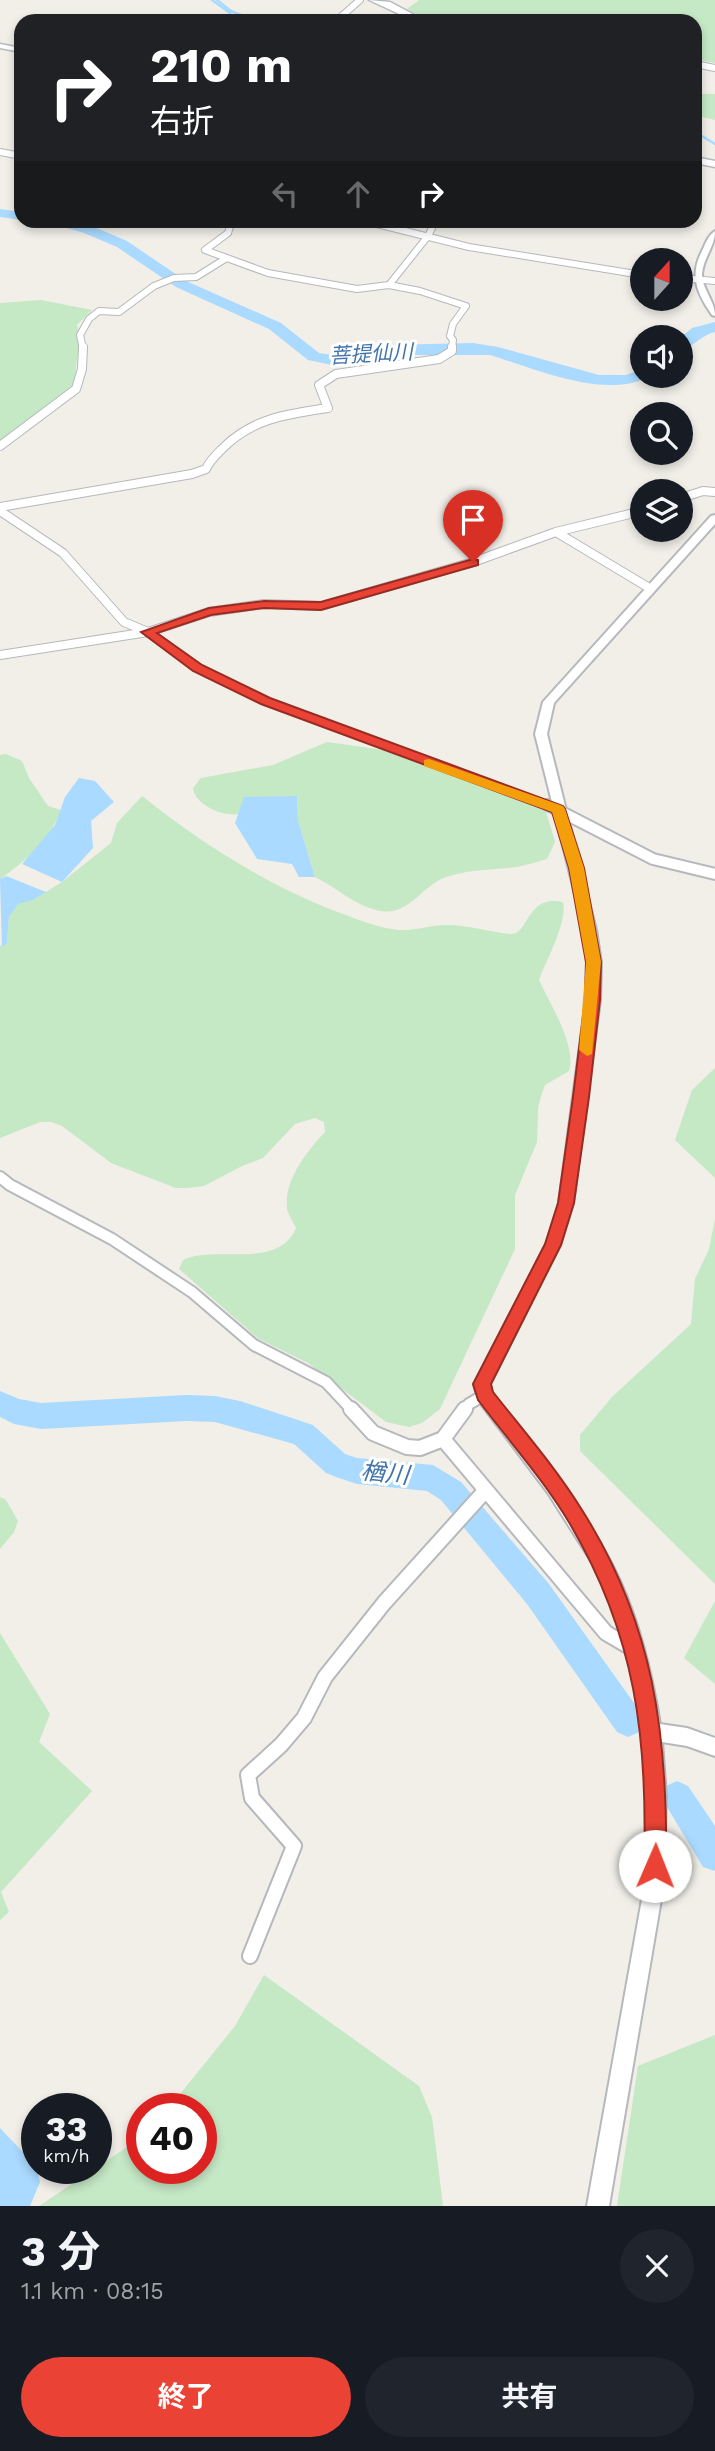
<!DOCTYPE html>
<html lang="ja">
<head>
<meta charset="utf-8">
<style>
	body { margin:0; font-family:"Work Sans","Noto Sans JP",sans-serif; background:#20242c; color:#f1f3f6; height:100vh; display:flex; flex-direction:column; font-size:26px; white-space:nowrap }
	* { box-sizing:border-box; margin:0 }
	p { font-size:23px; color:#9ea1a6 }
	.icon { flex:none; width:38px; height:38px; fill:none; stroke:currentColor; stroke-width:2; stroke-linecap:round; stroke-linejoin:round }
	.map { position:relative; height:2206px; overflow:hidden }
	.sheet { display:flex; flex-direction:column; background:#171b24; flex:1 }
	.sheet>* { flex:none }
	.hud { position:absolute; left:14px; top:14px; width:688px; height:214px; border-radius:21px; box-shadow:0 4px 10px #0003; background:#202124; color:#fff; overflow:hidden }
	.needle { width:46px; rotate:21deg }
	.buttons { position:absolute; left:630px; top:248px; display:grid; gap:14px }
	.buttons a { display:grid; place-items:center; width:63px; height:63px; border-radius:50%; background:#171b24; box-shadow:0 4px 10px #0003; font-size:35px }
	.speed { position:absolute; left:21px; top:2093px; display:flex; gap:14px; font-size:35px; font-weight:700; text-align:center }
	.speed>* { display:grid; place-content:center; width:91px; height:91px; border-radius:50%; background:#171b24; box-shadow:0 4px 10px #0003; line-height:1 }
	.speed small { font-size:18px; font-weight:400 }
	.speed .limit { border:10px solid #d22; background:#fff; color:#111 }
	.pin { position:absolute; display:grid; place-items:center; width:60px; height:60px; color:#fff; margin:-72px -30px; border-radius:50% 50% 50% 0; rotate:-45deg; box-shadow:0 0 7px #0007 }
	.pin .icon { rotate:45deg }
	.me { position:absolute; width:77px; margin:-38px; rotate:1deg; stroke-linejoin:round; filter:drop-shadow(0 0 5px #0008) }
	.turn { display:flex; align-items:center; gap:24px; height:147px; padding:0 21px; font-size:32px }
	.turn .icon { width:91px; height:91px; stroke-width:2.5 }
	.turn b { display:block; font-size:49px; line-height:60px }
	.lanes { display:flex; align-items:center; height:66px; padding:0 21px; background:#0003; justify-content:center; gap:35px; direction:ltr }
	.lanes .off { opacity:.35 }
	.round { display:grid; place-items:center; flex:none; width:74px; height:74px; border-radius:37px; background:#20242c }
	.head { display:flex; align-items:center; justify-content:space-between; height:119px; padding:0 21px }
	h1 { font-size:42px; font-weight:700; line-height:52px }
	.button { display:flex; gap:14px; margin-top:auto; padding:14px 21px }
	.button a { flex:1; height:80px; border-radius:42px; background:#ea4335; color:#fff; font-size:28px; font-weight:700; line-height:80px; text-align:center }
	.button a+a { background:#20242c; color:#f1f3f6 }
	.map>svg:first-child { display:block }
</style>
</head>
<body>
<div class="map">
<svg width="715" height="2206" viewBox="0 0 715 2206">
	<rect width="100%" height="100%" fill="#f1efe8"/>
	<path fill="#c5e8c5" d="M 419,0 L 715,0 L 715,63 L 695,59 L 695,21 L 593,21 L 593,18 L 568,15 L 544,21 L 438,21 L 427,19 L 407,9 Z
		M 695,94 L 715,94 L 715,120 L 695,115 Z
		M 41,300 L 92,310 L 77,325 L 80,335 L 74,384 L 0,441 L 0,303 Z
		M 327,742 L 384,750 L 545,808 L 555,842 L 547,859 C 537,862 526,865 516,867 C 491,870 465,869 441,879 C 421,889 406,916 381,911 C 354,906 338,888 315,877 L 298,821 L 297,796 L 245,798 L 239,814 C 223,817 195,805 193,788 L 201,778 L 273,765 Z
		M 6,754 L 22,761 L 29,778 L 48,806 L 61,810 C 51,838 25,862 0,879 L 0,755 Z
		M 142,796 C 202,844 270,887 343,914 C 361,921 380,928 399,930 C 415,931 431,925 447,925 C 468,925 489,932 510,934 C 530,935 525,894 563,902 C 568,921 546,961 539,980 C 550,1004 577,1046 569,1071 L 545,1085 L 542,1093 L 538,1108 L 537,1142 L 515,1195 L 515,1249 L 440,1409 L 422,1423 L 409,1427 L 386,1422 L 308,1363 L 259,1339 L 179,1269 L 183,1260 C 214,1244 278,1271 296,1228 C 293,1221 287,1214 287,1207 C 284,1180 308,1150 325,1132 L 324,1122 L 315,1118 L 295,1124 L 263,1158 L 242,1166 L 204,1186 L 188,1188 L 176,1188 L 111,1163 L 62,1126 L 51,1122 L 40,1122 L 0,1138 L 0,946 L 7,943 L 9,917 L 18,903 L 33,900 L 62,882 L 111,843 L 117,823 Z
		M 715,1068 L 715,1178 L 675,1140 L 692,1090 Z
		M 715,1219 L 715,1584 L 580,1451 L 580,1435 L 612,1397 L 691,1324 L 695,1279 L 709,1249 Z
		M 0,1497 L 6,1500 L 18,1521 L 14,1532 L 0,1549 Z
		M 715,1601 L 715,1684 L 684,1658 Z
		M 0,1633 L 50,1714 L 39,1742 L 92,1791 L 1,1892 L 9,1912 L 0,1920 Z
		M 264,1975 L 419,2086 L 432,2117 L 443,2206 L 39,2206 L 142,2137 L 142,2168 L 201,2168 L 201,2109 L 168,2109 L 235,2026 Z
		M 715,2035 L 715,2206 L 617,2206 L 638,2066 Z"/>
	<path fill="#aadaff" d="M 79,778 L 95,781 L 114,802 L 91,821 L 93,848 L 62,882 L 22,864 L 55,825 L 65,797 Z
		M 297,796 L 298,821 L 315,877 L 299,877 L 292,864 L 257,859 L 235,823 L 244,797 Z
		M 6,876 L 46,892 L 33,900 L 18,904 L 9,917 L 7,943 L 2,947 L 0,879 Z
		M 0,2128 L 36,2166 L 40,2182 L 30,2206 L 0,2206 Z"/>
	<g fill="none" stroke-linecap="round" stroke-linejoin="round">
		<path stroke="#aadaff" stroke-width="2.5" d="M 212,0 L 230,13
			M 217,0 L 231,11 L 256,21
			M 695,132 L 715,144"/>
		<path fill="#aadaff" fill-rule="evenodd" d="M 0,209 L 21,212 L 21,220 L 0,217 Z
			M 39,220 L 67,220 L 94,227 L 127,241 L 186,281 L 281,323 L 319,353 L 332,355 L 388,345 L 473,343 L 498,347 L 599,375 L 626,375 L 642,369 L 642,376 L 649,376 C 608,401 533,368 490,355 L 388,355 L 332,365 L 308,360 L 269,329 L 176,287 L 117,247 L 84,233 Z
			M 715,322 L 715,332 C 701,335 694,347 681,350 L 680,338 L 692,328 Z
			M 0,1391 L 19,1399 L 41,1403 L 186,1395 L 215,1396 L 240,1401 L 313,1425 L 345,1454 L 357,1458 L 433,1465 L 461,1482 L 549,1584 L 639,1710 L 644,1721 L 639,1732 L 628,1737 L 617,1732 L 527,1604 L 441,1500 L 427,1491 L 357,1484 L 336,1477 L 326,1473 L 294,1444 L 215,1422 L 186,1421 L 41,1429 L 14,1424 L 0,1417 Z
			M 677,1781 L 688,1786 L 715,1826 L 715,1871 L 703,1867 L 661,1797 L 666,1786 Z"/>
		<g stroke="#b5b8bc" stroke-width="8">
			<path id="minor-far3" d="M 336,21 L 360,0
				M 695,64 L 715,68
				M 0,152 L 21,156
				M 232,220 L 228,233 L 205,250 L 268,273 L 357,289 L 389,285 L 420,291 L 466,306 L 453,324 L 450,336 L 453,340 L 452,349
				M 361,220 L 469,247 L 642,275
				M 681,278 L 715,281
				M 389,285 L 428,236 L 436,220
				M 83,349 L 80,335 L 89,319 L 99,311 L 119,312 L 154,286 L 174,278 L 196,277 L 225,259"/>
		</g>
		<g stroke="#b5b8bc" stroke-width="10">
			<path id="minor-far2" d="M 0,446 L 76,389 L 82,369 L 83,347
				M 681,498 L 703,491 L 715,492
				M 0,507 L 192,474 L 206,469 C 210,460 216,455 223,448 C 253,418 288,414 328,408 L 319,385 L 336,374 L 439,359 L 452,351 L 452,347
				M 0,511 L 63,553 L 124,622 L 148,632 L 198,668 L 265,701 L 552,807
				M 556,532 L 651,589
				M 0,655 L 148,632 L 209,612 L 264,604 L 321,606 L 473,562 L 556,532 L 642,511"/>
		</g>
		<g stroke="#b5b8bc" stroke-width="14">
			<path id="minor-far1" d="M 548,805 L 653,859 L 715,874
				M 0,1177 L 10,1185 L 112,1239 L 192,1292 L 254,1345 L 326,1382 L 353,1411
				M 464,1411 L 469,1404 L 484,1395"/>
		</g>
		<g stroke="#b5b8bc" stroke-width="18">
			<path id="minor" d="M 351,1409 L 373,1433 L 407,1447 L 420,1448 L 443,1439 L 465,1409
				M 443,1439 L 606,1633 L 635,1650
				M 250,1956 L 294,1846 L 252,1798 L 248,1775 L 281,1745 L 304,1718 L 325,1677 L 384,1603 L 485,1491"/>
		</g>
		<g stroke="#b5b8bc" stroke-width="4">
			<path id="tertiary" d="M 715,231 C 715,247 703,258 702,274 C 702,290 715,300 715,316 L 712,315 C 696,292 689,275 703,249 C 706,242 709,235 715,231 Z
				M 715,515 L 715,524 L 554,703 L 547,734 L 596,930 L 601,962 L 600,1000 L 573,1203 L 560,1245 L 490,1384 L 491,1392 C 538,1453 588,1512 620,1581 C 641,1627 652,1675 660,1724 L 687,1728 L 715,1738 L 715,1756 L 687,1746 L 662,1742 L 666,1796 L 663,1888 L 609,2206 L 587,2206 L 644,1888 L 648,1796 L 642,1724 L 629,1654 L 618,1620 L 595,1567 L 548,1493 L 478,1400 L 474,1384 L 546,1245 L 559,1203 L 586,1000 L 587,962 L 584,930 L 535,734 L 543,702 L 711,516 Z"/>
		</g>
		<g stroke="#b6babf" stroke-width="3">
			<path id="secondary" d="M 369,0 L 390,2 L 426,21 L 412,20 Z
				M 0,44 L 21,48 L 21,52 L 0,48 Z
				M 695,157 L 715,161 L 715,167 L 695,163 Z"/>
		</g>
		<use href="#minor-far3" stroke="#fff" stroke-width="6"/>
		<use href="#minor-far2" stroke="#fff" stroke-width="8"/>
		<use href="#minor-far1" stroke="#fff" stroke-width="10"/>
		<use href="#minor" stroke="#fff" stroke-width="14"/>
		<use href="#tertiary" fill="#fff" fill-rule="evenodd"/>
		<use href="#secondary" fill="#fff" fill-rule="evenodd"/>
	</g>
	<path fill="#ea4335" stroke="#982c22" stroke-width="2" d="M 473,559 L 478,560 L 478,565 L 321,610 L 264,608 L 211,615 L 157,633 L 202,665 L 270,698 L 563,806 L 565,809 L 584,868 L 601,962 L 600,1000 L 589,1097 L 574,1203 L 561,1245 L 491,1384 L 493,1392 C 523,1430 556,1468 582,1510 C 654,1624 668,1735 666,1866 L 663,1874 L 655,1877 L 648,1874 L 644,1866 C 648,1739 636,1636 570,1524 C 544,1480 509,1441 478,1400 L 473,1384 L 545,1244 L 558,1203 L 573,1097 L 585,1000 L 586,962 L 569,868 L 552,812 L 261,704 L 193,671 L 141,632 L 209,608 L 264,601 L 321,602 Z"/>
	<path fill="#f59e0b" d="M 429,759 L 563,806 L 565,809 L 584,868 L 601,962 L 592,1054 L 587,1056 L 579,1050 L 586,962 L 569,868 L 552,812 L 424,766 L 424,760 Z"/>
	<g text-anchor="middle" stroke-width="6" stroke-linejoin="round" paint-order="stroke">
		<g font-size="21" font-style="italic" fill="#4174aa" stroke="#fff">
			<text transform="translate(371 354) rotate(-3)" y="7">菩提仙川</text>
		</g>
		<g font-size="24" font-style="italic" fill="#4174aa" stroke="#fff">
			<text transform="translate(385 1473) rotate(6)" y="8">楢川</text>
		</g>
	</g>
</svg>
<div class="buttons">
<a><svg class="needle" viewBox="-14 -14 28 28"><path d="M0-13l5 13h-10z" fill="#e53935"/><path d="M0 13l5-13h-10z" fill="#9ea1a6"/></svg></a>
<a><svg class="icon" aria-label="sound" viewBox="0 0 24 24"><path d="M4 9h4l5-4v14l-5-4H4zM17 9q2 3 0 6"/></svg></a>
<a><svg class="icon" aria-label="search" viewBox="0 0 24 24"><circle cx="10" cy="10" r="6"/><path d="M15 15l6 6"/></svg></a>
<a><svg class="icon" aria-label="layers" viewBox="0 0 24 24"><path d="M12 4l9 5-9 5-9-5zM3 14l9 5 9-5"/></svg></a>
</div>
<div class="speed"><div>33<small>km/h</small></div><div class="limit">40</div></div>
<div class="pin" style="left:473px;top:562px;background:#d93025"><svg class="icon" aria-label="arrive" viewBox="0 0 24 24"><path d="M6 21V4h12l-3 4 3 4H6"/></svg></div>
<svg class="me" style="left:655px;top:1866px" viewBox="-20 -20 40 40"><circle r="19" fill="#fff"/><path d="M0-13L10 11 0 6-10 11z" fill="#ea4335"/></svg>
<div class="hud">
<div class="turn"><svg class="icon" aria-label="right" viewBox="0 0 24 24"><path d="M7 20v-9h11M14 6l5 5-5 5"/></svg><div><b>210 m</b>右折</div></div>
<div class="lanes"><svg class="icon off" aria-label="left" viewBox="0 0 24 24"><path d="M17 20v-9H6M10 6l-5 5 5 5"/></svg><svg class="icon off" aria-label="ahead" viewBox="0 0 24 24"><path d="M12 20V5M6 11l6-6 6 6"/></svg><svg class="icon" aria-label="right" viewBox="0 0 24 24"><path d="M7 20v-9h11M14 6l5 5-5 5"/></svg></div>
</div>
</div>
<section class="sheet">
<div class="head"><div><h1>3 分</h1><p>1.1 km · 08:15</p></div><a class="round"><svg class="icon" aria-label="close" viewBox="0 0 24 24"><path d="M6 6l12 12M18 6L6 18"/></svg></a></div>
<div class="button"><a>終了</a><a>共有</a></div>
</section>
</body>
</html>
